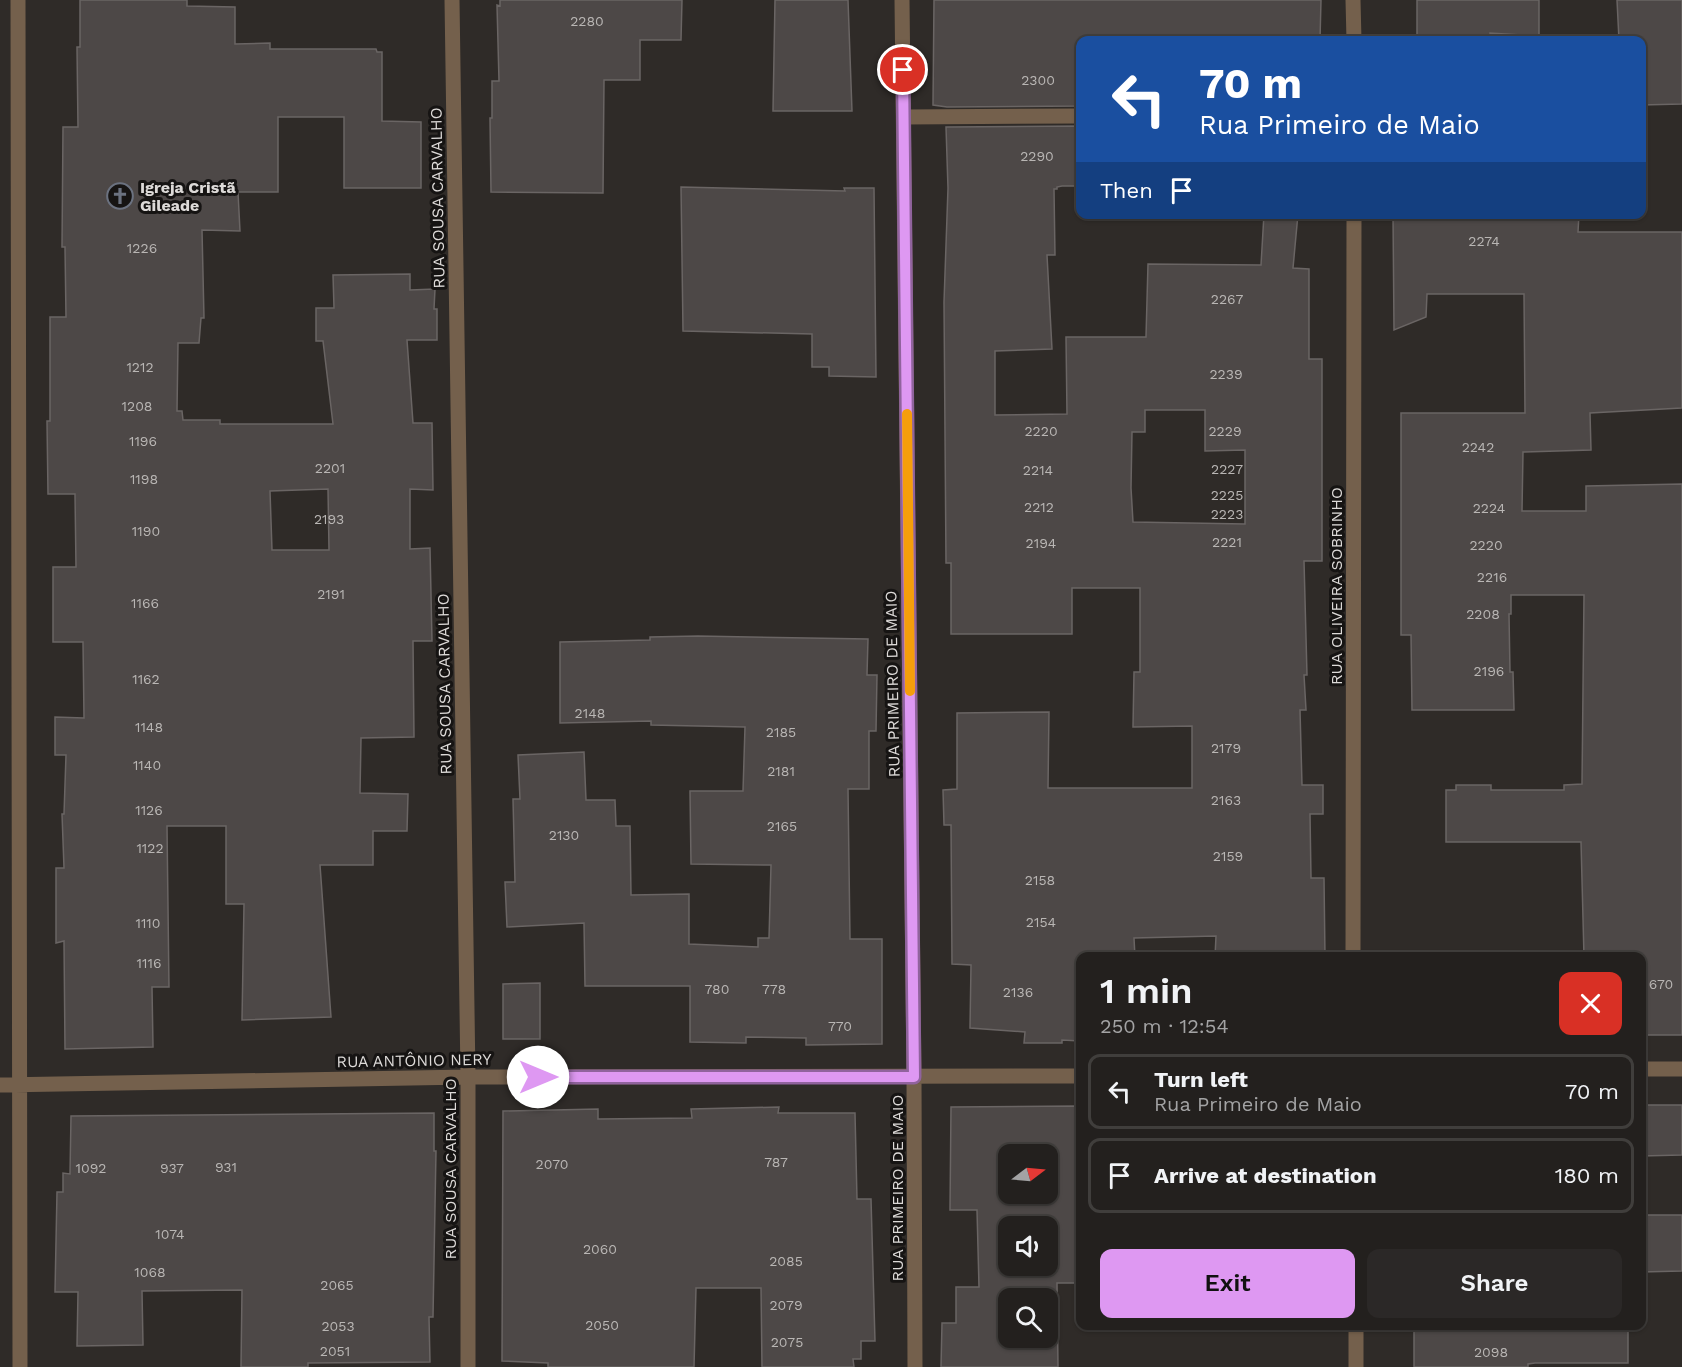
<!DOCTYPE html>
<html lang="en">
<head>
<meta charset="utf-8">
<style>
	body { margin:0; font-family:"Work Sans",sans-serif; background:#2b2827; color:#f1f3f6; height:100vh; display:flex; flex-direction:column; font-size:22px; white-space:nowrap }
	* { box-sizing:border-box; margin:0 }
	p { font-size:20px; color:#a3a3a4 }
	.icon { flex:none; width:33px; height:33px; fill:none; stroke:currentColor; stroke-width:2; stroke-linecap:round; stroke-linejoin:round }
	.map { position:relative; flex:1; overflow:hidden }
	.details { position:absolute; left:1076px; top:952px; width:570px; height:378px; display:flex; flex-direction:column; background:#23201e; border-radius:12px; box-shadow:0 2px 4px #0004,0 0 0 2px #403e3c }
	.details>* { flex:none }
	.top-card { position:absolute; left:1076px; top:36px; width:570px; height:183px; border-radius:12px; box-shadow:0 2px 4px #0004,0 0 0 2px #403e3c; background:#1a4fa0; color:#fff; overflow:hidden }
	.needle { width:39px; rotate:74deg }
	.tools { position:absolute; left:998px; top:1144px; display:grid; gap:12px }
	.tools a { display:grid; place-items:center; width:60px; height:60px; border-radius:12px; background:#23201e; box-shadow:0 2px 4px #0004,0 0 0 2px #403e3c; font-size:30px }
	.pin { position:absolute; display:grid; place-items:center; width:51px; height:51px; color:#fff; margin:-26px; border:3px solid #fff; border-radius:50%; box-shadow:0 2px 6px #0007 }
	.me { position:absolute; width:66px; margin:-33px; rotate:90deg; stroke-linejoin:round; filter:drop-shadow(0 0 4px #0008) }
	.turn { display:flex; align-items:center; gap:21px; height:126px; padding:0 24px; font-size:27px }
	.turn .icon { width:78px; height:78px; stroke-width:2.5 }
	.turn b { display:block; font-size:42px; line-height:51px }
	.then { display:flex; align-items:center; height:57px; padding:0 24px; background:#0003; gap:12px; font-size:22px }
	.round { display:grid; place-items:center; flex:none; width:63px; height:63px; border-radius:12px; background:#2b2827 }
	.headline { display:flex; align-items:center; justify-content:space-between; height:102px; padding:0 24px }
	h1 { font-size:36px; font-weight:600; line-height:45px }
	.action { display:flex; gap:12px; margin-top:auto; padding:12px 24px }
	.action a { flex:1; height:69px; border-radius:12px; background:#de98f2; color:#111; font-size:24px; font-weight:600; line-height:69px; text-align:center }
	.action a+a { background:#2b2827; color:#f1f3f6 }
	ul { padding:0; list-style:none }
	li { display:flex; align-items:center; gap:18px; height:75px; margin:0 12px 9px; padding:0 12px; border:3px solid #403e3c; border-radius:12px }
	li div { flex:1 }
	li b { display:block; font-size:22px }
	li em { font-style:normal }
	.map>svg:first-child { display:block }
</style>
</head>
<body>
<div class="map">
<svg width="1682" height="1367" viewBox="0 0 1682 1367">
	<rect width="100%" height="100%" fill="#2f2b28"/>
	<path fill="#4d4847" stroke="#6a6564" stroke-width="1.5" fill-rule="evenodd" d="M 80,0 L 187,0 L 187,6 L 235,7 L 235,44 L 270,43 L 270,49 L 376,49 L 377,52 L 382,52 L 382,121 L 421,122 L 421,188 L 344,188 L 344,117 L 278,117 L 278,192 L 238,192 L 240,231 L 202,230 L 204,318 L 201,318 L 199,343 L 178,343 L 177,411 L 182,411 L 183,420 L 220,420 L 220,424 L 333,424 L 323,341 L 316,341 L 316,308 L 334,308 L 333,275 L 410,274 L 410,290 L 435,289 L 434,309 L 437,309 L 437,340 L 407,340 L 413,423 L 432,423 L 433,490 L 410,489 L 410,549 L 430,548 L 432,641 L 413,641 L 414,737 L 361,738 L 360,793 L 408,794 L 407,831 L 373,831 L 373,865 L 320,865 L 331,1017 L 242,1020 L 244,904 L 226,904 L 226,826 L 167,826 L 169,987 L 152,987 L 153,1047 L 65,1049 L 64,941 L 56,943 L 56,868 L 64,868 L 62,814 L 64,814 L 66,755 L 55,755 L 55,717 L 84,718 L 83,642 L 53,642 L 53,567 L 76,567 L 75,494 L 48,494 L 47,421 L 50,421 L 50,317 L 66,317 L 65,247 L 62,247 L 63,127 L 78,127 L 77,47 L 80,47 ZM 328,489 L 329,550 L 272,550 L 270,491 Z
		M 500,0 L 682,0 L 681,40 L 640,40 L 640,80 L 604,80 L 603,193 L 491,192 L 490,118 L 492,118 L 492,81 L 499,81 L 497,5 L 500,6 Z
		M 775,0 L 848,0 L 852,111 L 773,111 Z
		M 934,0 L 1321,0 L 1320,40 L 1080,40 L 1080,106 L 947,107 L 933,105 Z
		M 1417,0 L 1539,0 L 1539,36 L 1490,33 L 1490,40 L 1417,40 Z
		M 1617,0 L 1682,0 L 1682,104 L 1641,105 L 1641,40 L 1619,40 Z
		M 1080,126 L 1080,186 L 1062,186 L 1057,187 L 1057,189 L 1054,189 L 1055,255 L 1047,255 L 1052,349 L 995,351 L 995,415 L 1067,414 L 1066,337 L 1146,337 L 1148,264 L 1261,265 L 1264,214 L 1298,214 L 1293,268 L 1309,269 L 1309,359 L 1322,359 L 1322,561 L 1304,561 L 1307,675 L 1304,675 L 1306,710 L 1300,710 L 1302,785 L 1323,785 L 1323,814 L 1310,814 L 1311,878 L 1324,878 L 1325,957 L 1215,957 L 1216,936 L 1134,938 L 1135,957 L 1080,957 L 1080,1041 L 1062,1040 L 1062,1043 L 1024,1043 L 1025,1032 L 970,1028 L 971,965 L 952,964 L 951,825 L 944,825 L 943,790 L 957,789 L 957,713 L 1049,712 L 1048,788 L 1192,788 L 1192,726 L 1133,727 L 1134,672 L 1140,672 L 1140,588 L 1072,588 L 1072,634 L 951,634 L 951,563 L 946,563 L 944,302 L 948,188 L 946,127 ZM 1145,410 L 1205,410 L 1205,451 L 1245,450 L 1245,524 L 1133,522 L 1131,488 L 1132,432 L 1145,432 Z
		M 681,187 L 845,191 L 844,188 L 874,188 L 876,377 L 829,376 L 829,367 L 812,367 L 812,334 L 683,331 Z
		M 1393,214 L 1579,214 L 1578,232 L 1682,232 L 1682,408 L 1590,413 L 1591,450 L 1523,452 L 1522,511 L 1586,511 L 1586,486 L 1682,484 L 1682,1035 L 1641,1035 L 1641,957 L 1584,957 L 1581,842 L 1446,842 L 1446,790 L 1456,790 L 1456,785 L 1491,785 L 1491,790 L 1564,790 L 1564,785 L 1582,784 L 1584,595 L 1511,595 L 1511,614 L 1509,614 L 1510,672 L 1513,672 L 1514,710 L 1412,710 L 1411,635 L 1401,635 L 1401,413 L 1525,413 L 1524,294 L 1427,294 L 1426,317 L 1394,330 Z
		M 698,636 L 868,639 L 867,675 L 877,675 L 876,731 L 869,731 L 869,789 L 848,789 L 850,939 L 882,939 L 882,1044 L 806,1045 L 806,1038 L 746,1037 L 746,1043 L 690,1042 L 690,986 L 585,986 L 584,923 L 507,927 L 505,882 L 515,882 L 513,799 L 520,799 L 518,755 L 584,752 L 586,800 L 615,800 L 616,826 L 630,826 L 631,895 L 689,894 L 689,944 L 758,947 L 758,938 L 769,938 L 771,865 L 691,864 L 690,791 L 743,791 L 745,727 L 651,725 L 651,721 L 560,723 L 560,642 L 650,640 L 650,637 Z
		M 540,983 L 540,1039 L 503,1039 L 503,984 Z
		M 1641,1105 L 1682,1105 L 1682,1155 L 1641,1156 Z
		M 1077,1106 L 1080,1283 L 1057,1283 L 1058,1367 L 941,1367 L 942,1323 L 956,1323 L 956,1287 L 979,1287 L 977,1210 L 950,1210 L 951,1107 ZM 1008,1155 L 1047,1155 L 1047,1194 L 1008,1194 ZM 1008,1227 L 1047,1227 L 1047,1266 L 1008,1266 ZM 1008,1299 L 1047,1299 L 1047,1338 L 1008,1338 Z
		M 779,1107 L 778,1113 L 855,1113 L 857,1199 L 871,1199 L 875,1341 L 861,1341 L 861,1359 L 853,1359 L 854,1367 L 762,1367 L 761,1288 L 696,1288 L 694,1367 L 548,1367 L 548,1363 L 502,1361 L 503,1111 L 598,1109 L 598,1119 L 692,1118 L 691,1109 Z
		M 434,1113 L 434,1151 L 436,1151 L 433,1317 L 429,1317 L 430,1362 L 308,1363 L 308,1367 L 241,1367 L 242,1290 L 142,1291 L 143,1345 L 77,1346 L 78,1292 L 55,1292 L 57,1192 L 63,1192 L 63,1173 L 70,1174 L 71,1116 Z
		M 1641,1215 L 1682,1215 L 1682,1271 L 1641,1272 Z
		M 1414,1326 L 1628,1326 L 1628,1363 L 1535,1363 L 1528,1364 L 1528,1367 L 1414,1367 Z"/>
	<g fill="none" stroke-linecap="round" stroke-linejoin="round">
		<path stroke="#74604c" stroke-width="15" d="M 18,0 L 20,1367
			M 452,0 L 468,1077 L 468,1367
			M 902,0 L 914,1077 L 915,1367
			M 1353,0 L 1354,40
			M 904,117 L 1080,116
			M 1353,957 L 1354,214
			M 1641,1069 L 1682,1069
			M 0,1085 L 468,1077 L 1080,1076
			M 1356,1326 L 1356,1367"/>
	</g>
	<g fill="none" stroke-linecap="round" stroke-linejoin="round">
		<g stroke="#90639d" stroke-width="15">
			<path id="route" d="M 538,1077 L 914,1077 L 903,70"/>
		</g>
		<use href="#route" stroke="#de98f2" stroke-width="10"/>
		<path stroke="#f59e0b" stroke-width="10" d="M 907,414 L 910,691"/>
	</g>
	<defs>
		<g id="church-ring" transform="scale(1.35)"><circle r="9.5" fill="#161413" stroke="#6b7280" stroke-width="1.5"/><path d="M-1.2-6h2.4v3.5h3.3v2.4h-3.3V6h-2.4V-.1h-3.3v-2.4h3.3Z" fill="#6b7280"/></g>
	</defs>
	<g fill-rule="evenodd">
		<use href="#church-ring" x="120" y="196"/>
	</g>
	<g text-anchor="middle" stroke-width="6" stroke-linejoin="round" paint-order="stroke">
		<g font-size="14" fill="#b9b6b4">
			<text x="587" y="26">2280</text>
			<text x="1038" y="85">2300</text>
			<text x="1037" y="161">2290</text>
			<text x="1484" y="246">2274</text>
			<text x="142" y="253">1226</text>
			<text x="1227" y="304">2267</text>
			<text x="140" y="372">1212</text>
			<text x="1226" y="379">2239</text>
			<text x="137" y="411">1208</text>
			<text x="1041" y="436">2220</text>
			<text x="1225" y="436">2229</text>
			<text x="143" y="446">1196</text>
			<text x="1478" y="452">2242</text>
			<text x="330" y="473">2201</text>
			<text x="1227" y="474">2227</text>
			<text x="1038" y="475">2214</text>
			<text x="144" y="484">1198</text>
			<text x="1227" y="500">2225</text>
			<text x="1039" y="512">2212</text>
			<text x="1489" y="513">2224</text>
			<text x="1227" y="519">2223</text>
			<text x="329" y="524">2193</text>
			<text x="146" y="536">1190</text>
			<text x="1227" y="547">2221</text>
			<text x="1041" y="548">2194</text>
			<text x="1486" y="550">2220</text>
			<text x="1492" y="582">2216</text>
			<text x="331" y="599">2191</text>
			<text x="145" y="608">1166</text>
			<text x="1483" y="619">2208</text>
			<text x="1489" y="676">2196</text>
			<text x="146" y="684">1162</text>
			<text x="590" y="718">2148</text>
			<text x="149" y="732">1148</text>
			<text x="781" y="737">2185</text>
			<text x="1226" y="753">2179</text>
			<text x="147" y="770">1140</text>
			<text x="781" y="776">2181</text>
			<text x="1226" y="805">2163</text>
			<text x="149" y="815">1126</text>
			<text x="782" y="831">2165</text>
			<text x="564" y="840">2130</text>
			<text x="150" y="853">1122</text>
			<text x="1228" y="861">2159</text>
			<text x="1040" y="885">2158</text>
			<text x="1041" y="927">2154</text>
			<text x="148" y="928">1110</text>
			<text x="149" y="968">1116</text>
			<text x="1661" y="989">670</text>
			<text x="717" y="994">780</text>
			<text x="774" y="994">778</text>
			<text x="1018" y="997">2136</text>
			<text x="840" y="1031">770</text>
			<text x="776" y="1167">787</text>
			<text x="552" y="1169">2070</text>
			<text x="226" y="1172">931</text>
			<text x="91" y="1173">1092</text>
			<text x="172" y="1173">937</text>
			<text x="170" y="1239">1074</text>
			<text x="600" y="1254">2060</text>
			<text x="786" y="1266">2085</text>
			<text x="150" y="1277">1068</text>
			<text x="337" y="1290">2065</text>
			<text x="786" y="1310">2079</text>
			<text x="602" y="1330">2050</text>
			<text x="338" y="1331">2053</text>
			<text x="787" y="1347">2075</text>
			<text x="335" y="1356">2051</text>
			<text x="1491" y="1357">2098</text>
		</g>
		<g font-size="16" font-weight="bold" fill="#dddad8" stroke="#161413" text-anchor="start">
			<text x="140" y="193">Igreja Cristã<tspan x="140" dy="18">Gileade</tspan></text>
		</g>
		<g font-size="16" fill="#dddad8" stroke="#161413">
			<text transform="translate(437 198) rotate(-91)" y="6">RUA SOUSA CARVALHO</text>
			<text transform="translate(1336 586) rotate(-90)" y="6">RUA OLIVEIRA SOBRINHO</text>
			<text transform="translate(444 684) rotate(-91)" y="6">RUA SOUSA CARVALHO</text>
			<text transform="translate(892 684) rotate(-91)" y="6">RUA PRIMEIRO DE MAIO</text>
			<text transform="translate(414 1060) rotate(-1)" y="6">RUA ANTÔNIO NERY</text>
			<text transform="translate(450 1169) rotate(-90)" y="6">RUA SOUSA CARVALHO</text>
			<text transform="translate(897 1188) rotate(-90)" y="6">RUA PRIMEIRO DE MAIO</text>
		</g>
	</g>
</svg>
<div class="tools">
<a><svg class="needle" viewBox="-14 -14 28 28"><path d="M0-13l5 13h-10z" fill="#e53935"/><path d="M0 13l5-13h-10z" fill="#a3a3a4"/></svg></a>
<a><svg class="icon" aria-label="sound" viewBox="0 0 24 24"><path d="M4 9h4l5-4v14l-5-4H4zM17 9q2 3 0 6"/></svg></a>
<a><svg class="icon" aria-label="search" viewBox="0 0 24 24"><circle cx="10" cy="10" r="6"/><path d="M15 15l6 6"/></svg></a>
</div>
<div class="pin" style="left:903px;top:70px;background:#d93025"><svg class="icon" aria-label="arrive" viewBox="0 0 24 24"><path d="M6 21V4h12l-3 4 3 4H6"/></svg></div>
<svg class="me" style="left:538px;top:1077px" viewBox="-20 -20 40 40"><circle r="19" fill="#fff"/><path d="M0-13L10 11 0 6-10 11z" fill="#de98f2"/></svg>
<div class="top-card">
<div class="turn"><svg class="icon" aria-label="left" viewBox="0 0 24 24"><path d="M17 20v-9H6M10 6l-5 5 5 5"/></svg><div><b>70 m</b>Rua Primeiro de Maio</div></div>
<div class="then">Then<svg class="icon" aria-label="arrive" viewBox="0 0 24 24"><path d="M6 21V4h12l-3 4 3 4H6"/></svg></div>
</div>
<section class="details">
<div class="headline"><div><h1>1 min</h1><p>250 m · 12:54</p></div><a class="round" style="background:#d93025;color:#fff"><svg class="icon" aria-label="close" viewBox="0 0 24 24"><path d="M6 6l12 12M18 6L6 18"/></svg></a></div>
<ul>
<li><svg class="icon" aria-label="left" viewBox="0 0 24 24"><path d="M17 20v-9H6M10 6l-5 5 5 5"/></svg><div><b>Turn left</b><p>Rua Primeiro de Maio</p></div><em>70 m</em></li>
<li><svg class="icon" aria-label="arrive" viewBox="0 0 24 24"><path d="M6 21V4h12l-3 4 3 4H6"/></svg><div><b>Arrive at destination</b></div><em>180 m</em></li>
</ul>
<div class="action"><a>Exit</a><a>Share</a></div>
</section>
</div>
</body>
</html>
